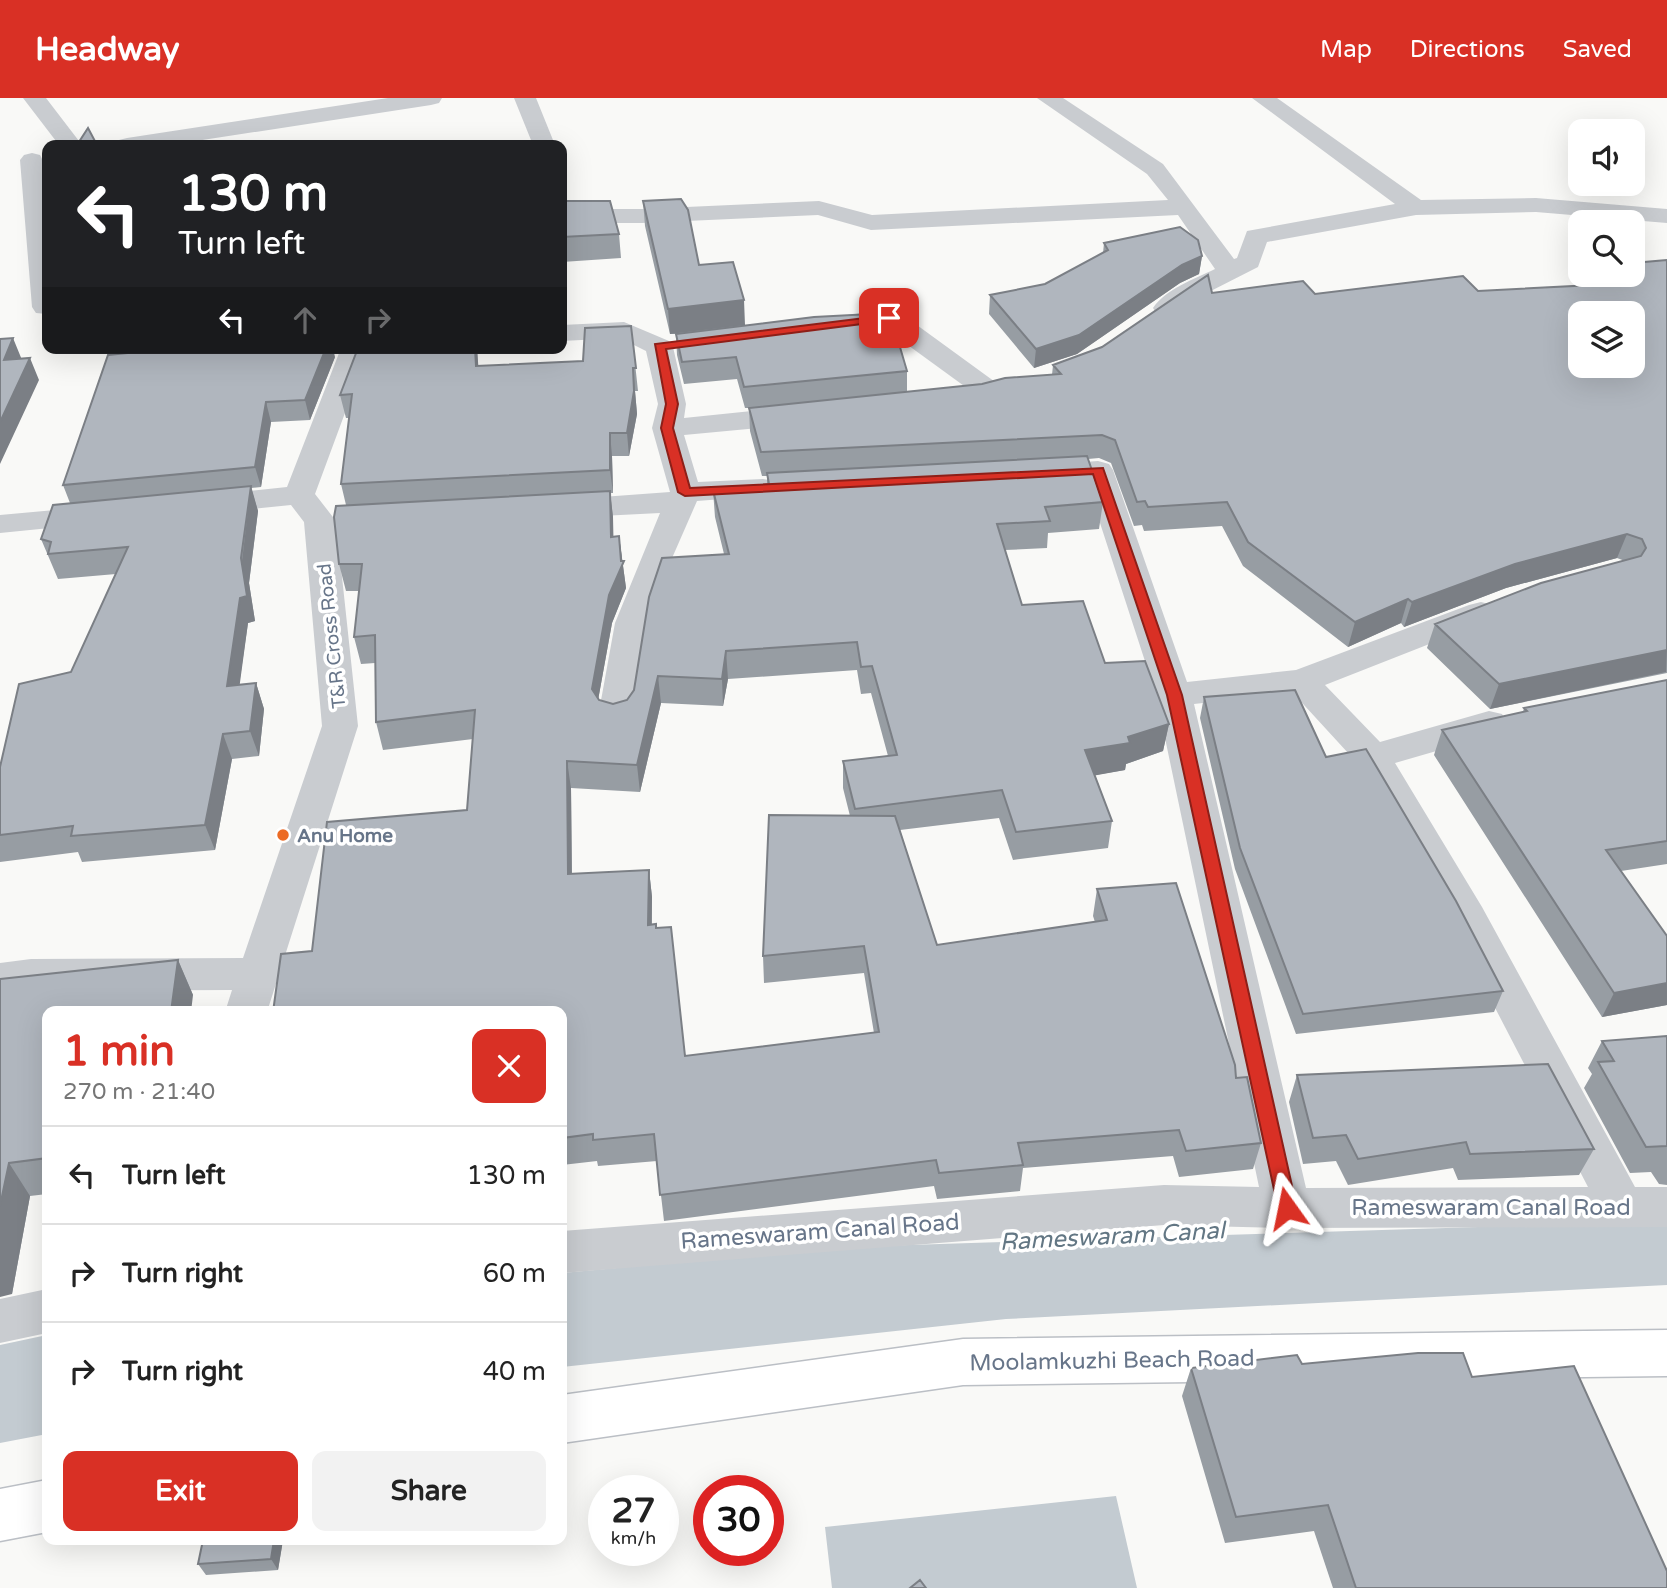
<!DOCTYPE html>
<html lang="en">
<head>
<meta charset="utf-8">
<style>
	body { margin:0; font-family:"Varela Round",sans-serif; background:#f2f2f2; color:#222; height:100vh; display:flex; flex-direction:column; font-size:26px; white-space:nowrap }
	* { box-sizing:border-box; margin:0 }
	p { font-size:23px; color:#767676 }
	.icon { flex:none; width:38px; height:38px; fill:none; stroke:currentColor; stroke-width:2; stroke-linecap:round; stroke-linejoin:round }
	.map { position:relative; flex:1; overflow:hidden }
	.details { position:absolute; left:42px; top:908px; width:525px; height:539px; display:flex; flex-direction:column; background:#fff; border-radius:14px; box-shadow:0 7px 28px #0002 }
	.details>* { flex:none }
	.top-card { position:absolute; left:42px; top:42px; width:525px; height:214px; border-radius:14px; box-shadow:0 7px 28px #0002; background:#202124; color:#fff; overflow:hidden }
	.fabs { position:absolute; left:1568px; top:21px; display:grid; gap:14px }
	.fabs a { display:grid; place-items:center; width:77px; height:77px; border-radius:14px; background:#fff; box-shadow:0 7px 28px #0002; font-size:35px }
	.speed { position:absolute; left:588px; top:1377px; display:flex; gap:14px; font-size:35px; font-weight:700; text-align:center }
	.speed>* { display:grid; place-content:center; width:91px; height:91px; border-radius:50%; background:#fff; box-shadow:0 7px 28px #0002; line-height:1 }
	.speed small { font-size:18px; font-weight:400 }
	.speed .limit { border:10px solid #d22; background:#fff; color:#111 }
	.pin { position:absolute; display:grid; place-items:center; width:60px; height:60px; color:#fff; margin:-30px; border-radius:14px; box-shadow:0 4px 10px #0006 }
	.me { position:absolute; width:77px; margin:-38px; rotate:348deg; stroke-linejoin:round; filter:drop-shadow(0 0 5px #0008) }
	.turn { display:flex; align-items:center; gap:24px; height:147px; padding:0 21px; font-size:32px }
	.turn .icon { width:91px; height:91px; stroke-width:2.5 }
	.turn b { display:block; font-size:49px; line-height:60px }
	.lanes { display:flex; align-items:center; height:66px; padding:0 21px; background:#0003; justify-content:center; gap:35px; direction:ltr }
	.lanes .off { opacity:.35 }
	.round { display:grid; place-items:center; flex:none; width:74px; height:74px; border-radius:14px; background:#f2f2f2 }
	.headline { display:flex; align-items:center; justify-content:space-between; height:119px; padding:0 21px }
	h1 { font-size:42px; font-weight:800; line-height:52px; color:#d93025 }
	.primary-button { display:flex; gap:14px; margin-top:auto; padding:14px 21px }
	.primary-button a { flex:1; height:80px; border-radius:14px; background:#d93025; color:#fff; font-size:28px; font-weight:800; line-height:80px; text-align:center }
	.primary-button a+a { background:#f2f2f2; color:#222 }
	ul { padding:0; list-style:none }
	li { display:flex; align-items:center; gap:21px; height:98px; padding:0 21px; border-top:2px solid #e0e0e0 }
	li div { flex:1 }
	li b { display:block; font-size:26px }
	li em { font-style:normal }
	header { display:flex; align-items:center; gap:42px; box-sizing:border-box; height:98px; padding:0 35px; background:#d93025; color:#fff }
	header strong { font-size:33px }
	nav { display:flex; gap:38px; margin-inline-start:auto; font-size:24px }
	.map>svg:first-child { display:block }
</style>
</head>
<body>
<header>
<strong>Headway</strong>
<nav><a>Map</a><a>Directions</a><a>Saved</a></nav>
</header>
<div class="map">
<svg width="1667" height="1490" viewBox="0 0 1667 1490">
	<rect width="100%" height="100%" fill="#f9f9f7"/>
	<path fill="#c3cbd1" d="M 1667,1123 L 1667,1187 L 1006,1221 L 562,1269 L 562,1175 L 846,1149 Z
		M 47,1237 L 47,1336 L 0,1345 L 0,1247 Z
		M 1116,1398 L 1137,1490 L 832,1490 L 825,1429 Z"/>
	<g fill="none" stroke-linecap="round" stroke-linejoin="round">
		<g stroke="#bbbfc5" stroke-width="3">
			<path id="secondary" d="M 1667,1232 L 1667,1278 L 963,1287 L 562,1345 L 562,1297 L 963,1241 Z
				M 47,1382 L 47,1434 L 0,1443 L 0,1391 Z"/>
		</g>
		<path fill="#c9ccd0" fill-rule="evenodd" d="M 23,0 L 46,0 L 82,47 L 59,47 Z
			M 388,0 L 442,0 L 439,5 L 431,7 L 170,47 L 115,47 L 119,42 L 127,40 Z
			M 514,0 L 536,0 L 555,47 L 533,47 Z
			M 1037,0 L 1063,0 L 1163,66 L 1234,161 L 1237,160 L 1247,133 L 1395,106 L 1252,0 L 1277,0 L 1421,102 L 1536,100 L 1667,111 L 1667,125 L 1536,114 L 1416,117 L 1267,144 L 1258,169 L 1199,199 L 1175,216 L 1166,218 L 1157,216 L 1153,210 C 1166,191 1194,181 1215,171 L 1178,117 L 871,132 L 818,117 L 642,125 L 562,125 L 562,111 L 642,111 L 819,103 L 872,117 L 1168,102 L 1147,76 Z
			M 32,55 L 40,57 C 54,77 47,187 47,216 L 36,215 L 32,209 L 20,62 L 24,57 Z
			M 889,212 L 899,214 L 1002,289 L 1006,295 L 1002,301 L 992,304 L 982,301 L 883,229 L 840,233 L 830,231 L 826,225 L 830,219 Z
			M 624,224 L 669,243 L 673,249 L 686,306 L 684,320 L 800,308 L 810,311 L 815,317 L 810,323 L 800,326 L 684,337 L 698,384 L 763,381 L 774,383 L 778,390 L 774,397 L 697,403 L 669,467 L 649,525 L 634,619 L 629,627 L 616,631 L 603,627 L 598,619 L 615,525 L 660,415 L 561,420 L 550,418 L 545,411 L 550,404 L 561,402 L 670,394 L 652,330 L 658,306 L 646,253 L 620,240 L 562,243 L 562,227 Z
			M 341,250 L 369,250 L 315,396 L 336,423 L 358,628 L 267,914 L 225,914 L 232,892 L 31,893 L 0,897 L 0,865 L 31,861 L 243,860 L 322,628 L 304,424 L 291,407 L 204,416 L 193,414 L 188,407 L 193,400 L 204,398 L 287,389 Z
			M 1098,363 L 1109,366 L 1113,372 L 1187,584 L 1296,572 L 1469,507 L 1481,504 L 1493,507 L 1498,514 L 1493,521 L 1325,587 L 1380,644 L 1489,613 L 1502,616 L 1507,625 L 1502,634 L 1395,665 L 1482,809 L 1635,1089 L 1667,1089 L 1667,1129 L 1287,1130 L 1164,1127 L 562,1175 L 562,1133 L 1164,1087 L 1259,1089 L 1156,597 L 1086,382 L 1040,383 L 1029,380 L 1025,374 L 1029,368 ZM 1293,595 L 1360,668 L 1382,703 L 1450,823 L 1588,1089 L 1306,1090 L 1194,606 Z
			M 99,408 L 110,410 L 115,417 L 110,424 L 0,435 L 0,417 Z
			M 47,1191 L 47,1235 L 0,1245 L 0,1201 Z"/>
		<use href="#secondary" fill="#fff" fill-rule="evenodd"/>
	</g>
	<path fill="#979da3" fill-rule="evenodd" d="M 562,103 L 619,136 L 621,160 L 562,164 Z
		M 643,103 L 699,167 L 745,227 L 907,273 L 907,294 L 982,286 L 1052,277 L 1053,267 L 1102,249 L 1212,195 L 1315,196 L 1478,193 L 1588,187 L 1592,177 L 1633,177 L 1667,162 L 1667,575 L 1490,611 L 1427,550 L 1435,526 L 1625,463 L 1617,460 L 1506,490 L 1404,529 L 1401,525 L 1348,549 L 1243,468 L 1222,428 L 1144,433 L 1142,427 L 1134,428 L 1111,365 L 1099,360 L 1088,361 L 1103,404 L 1099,431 L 1048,435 L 1047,450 L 1005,452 L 1022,507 L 1105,565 L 1169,626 L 1163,653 L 1126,666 L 1125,672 L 1095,677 L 1112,723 L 1108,750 L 1013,762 L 999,720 L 900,732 L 937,847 L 1095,824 L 1093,818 L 1097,791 L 1236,980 L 1261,1045 L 1253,1071 L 1179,1079 L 1173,1058 L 1023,1070 L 1020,1093 L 937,1101 L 934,1088 L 664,1123 L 657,1063 L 598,1068 L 597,1063 L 562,1067 L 562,914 L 312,853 L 467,712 L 473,641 L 383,652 L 376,624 L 375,565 L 361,566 L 354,539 L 359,493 L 346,493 L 339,466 L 346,407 L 341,386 L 349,320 L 346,320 L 340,297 L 358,250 L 477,250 L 478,268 L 583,263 L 631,228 L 638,293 L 635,293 L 637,316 L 629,358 L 612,358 L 613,395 L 610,395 L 613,419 L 613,439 L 619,438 L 626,490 L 612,525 L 598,602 L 613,606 L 627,602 L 724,456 L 715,419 L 713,392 L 767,386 L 767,378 L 762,378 L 750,333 L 749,310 L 745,310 L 737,281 L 684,286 L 677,257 L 676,236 L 670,236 L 645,128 ZM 857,572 L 861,596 L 871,595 L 888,658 L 843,663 L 843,690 L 850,718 L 763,858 L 764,885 L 864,875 L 874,935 L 685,958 L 652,827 L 652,799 L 649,772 L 572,776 L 571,690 L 640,694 L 661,605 L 723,608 L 728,581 Z
		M 1104,145 L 1202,158 L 1199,176 L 1180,185 L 1077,256 L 1034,270 L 989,216 L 990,197 L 1045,186 L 1103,155 Z
		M 335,259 L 310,322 L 271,324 L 261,389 L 251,390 L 258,413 L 249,485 L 255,523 L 248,525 L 239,587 L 256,585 L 264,611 L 259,658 L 232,661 L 215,752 L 82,764 L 78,754 L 0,764 L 0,669 L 71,574 L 116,476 L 58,481 L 41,441 L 70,405 L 63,387 Z
		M 1667,582 L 1667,766 L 1621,773 L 1667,838 L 1667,907 L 1602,919 L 1434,657 L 1442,632 L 1523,614 L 1524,610 Z
		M 1204,599 L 1326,659 L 1503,893 L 1494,914 L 1296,936 L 1235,771 L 1200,620 Z
		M 178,862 L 193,897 L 47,914 L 47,1096 L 30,1098 L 12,1196 L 0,881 Z
		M 1667,938 L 1667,1087 L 1659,1086 L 1651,1074 L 1630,1075 L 1584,990 L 1592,976 L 1588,970 L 1602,943 Z
		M 1297,977 L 1594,1051 L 1579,1077 L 1458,1082 L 1453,1070 L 1348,1087 L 1336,1063 L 1303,1066 L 1289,1004 Z
		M 1302,1266 L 1472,1279 L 1667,1490 L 1333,1490 L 1314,1433 L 1225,1445 L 1182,1298 L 1191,1270 Z
		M 203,1442 L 283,1442 L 278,1472 L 206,1477 L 198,1466 Z
		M 351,1442 L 379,1442 L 354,1446 Z"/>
	<path fill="#7b7f85" d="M 1202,158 L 1199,176 L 1180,185 L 1077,256 L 1034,270 L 1036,251 L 1182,167 Z
		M 744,202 L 745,227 L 670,236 L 668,211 Z
		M 13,240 L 22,262 L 4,262 Z
		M 326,250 L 333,250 L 335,259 L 310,322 L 305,302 Z
		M 475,250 L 477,250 L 480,291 L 476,268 Z
		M 30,260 L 39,282 L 0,366 L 0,324 Z
		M 633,270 L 637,316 L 629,358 L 627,335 Z
		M 266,304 L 271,324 L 261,389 L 255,369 Z
		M 610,335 L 612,358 L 613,395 L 610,372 Z
		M 251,388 L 258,413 L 249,485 L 255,523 L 248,525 L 236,614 L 227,588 Z
		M 610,393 L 613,419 L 614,466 L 611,439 Z
		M 1627,436 L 1617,460 L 1506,490 L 1404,529 L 1412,504 L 1515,466 Z
		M 619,438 L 626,490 L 612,525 L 595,619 L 592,591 Z
		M 1408,501 L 1401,525 L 1348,549 L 1355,524 Z
		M 1667,552 L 1666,574 L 1490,611 L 1499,586 Z
		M 726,553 L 728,581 L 723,608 L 722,581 Z
		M 658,578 L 661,605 L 640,694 L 637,667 Z
		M 256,585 L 264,611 L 259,658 L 250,633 Z
		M 1169,626 L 1163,653 L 1126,666 L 1125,672 L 1081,680 L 1085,652 Z
		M 223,636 L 232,661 L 215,752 L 205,727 Z
		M 567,663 L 571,690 L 572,803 L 568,776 Z
		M 649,772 L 652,799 L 651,855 L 648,827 Z
		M 178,862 L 193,897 L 191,914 L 171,914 Z
		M 1667,885 L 1667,907 L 1602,919 L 1614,895 Z
		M 9,1065 L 30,1098 L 12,1196 L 0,1199 L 0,1108 Z
		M 274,1442 L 283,1442 L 278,1472 L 271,1461 Z"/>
	<path fill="#b0b6be" stroke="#7b7f85" stroke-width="2" fill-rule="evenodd" d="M 88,30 L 97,47 L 77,47 Z
		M 681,101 L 688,112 L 699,167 L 733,164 L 744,202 L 668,211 L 643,103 Z
		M 562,103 L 610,103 L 619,136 L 562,139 Z
		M 1180,129 L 1198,142 L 1202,158 L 1182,167 L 1079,237 L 1036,251 L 990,197 L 1045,186 L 1108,152 L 1104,145 Z
		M 1667,162 L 1667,552 L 1499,586 L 1435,526 L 1541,485 L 1641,458 L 1646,450 L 1642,441 L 1627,436 L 1515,466 L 1412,504 L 1408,501 L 1355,524 L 1248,444 L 1227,404 L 1148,409 L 1145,403 L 1137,404 L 1115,342 L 1102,337 L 761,354 L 749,310 L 982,286 L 1005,280 L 1061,276 L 1053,267 L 1102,249 L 1208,177 L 1212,195 L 1303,183 L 1315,196 L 1463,178 L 1478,193 L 1612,186 L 1603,177 L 1633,177 L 1633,165 ZM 1580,215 L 1633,215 L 1633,268 L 1580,268 Z
		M 890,215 L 907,273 L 744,289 L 736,259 L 682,264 L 676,236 L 814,219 Z
		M 631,228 L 636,270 L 633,270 L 634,293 L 627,335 L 610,335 L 610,372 L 341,386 L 352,296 L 340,297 L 358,250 L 475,250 L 476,268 L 583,263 L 585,230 Z
		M 13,240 L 4,262 L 30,260 L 0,324 L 0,241 Z
		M 148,250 L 326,250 L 305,302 L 266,304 L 255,369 L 63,387 L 108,257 L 147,253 Z
		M 1087,358 L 1103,404 L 1045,409 L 1050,423 L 997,426 L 1022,507 L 1083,503 L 1105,565 L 1145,563 L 1169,626 L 1128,639 L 1130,645 L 1085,652 L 1112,723 L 1016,734 L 1002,692 L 855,711 L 843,663 L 897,657 L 872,568 L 861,569 L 857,544 L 726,553 L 722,581 L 658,578 L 637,667 L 567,663 L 568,776 L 649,772 L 648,827 L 656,826 L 656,830 L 671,829 L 685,958 L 879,934 L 864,848 L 763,858 L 769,717 L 895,718 L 937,847 L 1107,822 L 1097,791 L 1176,785 L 1235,967 L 1236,980 L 1247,979 L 1261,1045 L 1186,1053 L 1179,1032 L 1018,1045 L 1023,1067 L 939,1075 L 936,1062 L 660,1097 L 654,1036 L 593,1042 L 593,1036 L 562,1040 L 562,914 L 273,914 L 281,856 L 312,853 L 327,724 L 467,712 L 475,612 L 376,624 L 375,537 L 354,539 L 362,466 L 339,466 L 334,419 L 336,408 L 610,393 L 611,439 L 619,438 L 621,463 L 624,463 L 609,497 L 592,591 L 599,602 L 613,606 L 627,602 L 634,592 L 649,499 L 662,460 L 729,456 L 713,392 L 769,386 L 767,375 Z
		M 251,388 L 241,460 L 247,498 L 240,500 L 227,588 L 256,585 L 250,633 L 223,636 L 205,727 L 71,738 L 73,728 L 0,737 L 0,669 L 19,586 L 71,574 L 128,449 L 48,456 L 51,444 L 41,441 L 53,407 Z
		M 1667,582 L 1667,743 L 1606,752 L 1667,838 L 1667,885 L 1614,895 L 1442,632 L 1527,613 L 1524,610 Z
		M 1295,592 L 1326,659 L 1366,651 L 1456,803 L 1503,893 L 1303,916 L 1240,750 L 1204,599 Z
		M 178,862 L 171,914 L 47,914 L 47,1060 L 9,1065 L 0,1108 L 0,881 Z
		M 1667,938 L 1667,1048 L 1646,1049 L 1598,964 L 1614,963 L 1602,943 Z
		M 1548,966 L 1594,1051 L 1470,1056 L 1466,1044 L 1358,1061 L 1346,1037 L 1313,1040 L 1297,977 Z
		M 1418,1255 L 1463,1255 L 1472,1279 L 1574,1268 L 1667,1473 L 1667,1490 L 1356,1490 L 1328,1407 L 1236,1419 L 1191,1270 L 1297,1257 L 1302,1266 Z
		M 203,1442 L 274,1442 L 271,1461 L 198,1466 Z
		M 920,1482 L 926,1490 L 910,1490 Z"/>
	<path fill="#d93025" stroke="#8d1f18" stroke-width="2" d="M 889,217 L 895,220 L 893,222 L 666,251 L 678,306 L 673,330 L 690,390 L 1103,370 L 1182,597 L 1297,1110 L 1294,1116 L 1287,1118 L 1280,1116 L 1278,1110 L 1167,597 L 1093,376 L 685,398 L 678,394 L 661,330 L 666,306 L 655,246 Z"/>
	<circle fill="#ec6b24" stroke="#fff" stroke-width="2.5" cx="283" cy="737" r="7"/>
	<g text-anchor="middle" stroke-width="7" stroke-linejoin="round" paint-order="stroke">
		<g font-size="19" fill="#677589" stroke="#fff">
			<text transform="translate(331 538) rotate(-96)" y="7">T&amp;R Cross Road</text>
		</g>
		<g font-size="19" font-weight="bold" fill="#677589" stroke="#fff" text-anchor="start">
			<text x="297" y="744">Anu Home</text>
		</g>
		<g font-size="23" fill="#677589" stroke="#fff">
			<text x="1491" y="1117">Rameswaram Canal Road</text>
			<text transform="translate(820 1133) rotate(-4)" y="8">Rameswaram Canal Road</text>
			<text transform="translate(1112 1262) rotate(-1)" y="8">Moolamkuzhi Beach Road</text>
		</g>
		<g font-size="24" font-style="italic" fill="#637784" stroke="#fff">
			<text transform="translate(1112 1138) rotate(-3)" y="8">Rameswaram Canal</text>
		</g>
	</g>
</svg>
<div class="fabs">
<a><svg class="icon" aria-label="sound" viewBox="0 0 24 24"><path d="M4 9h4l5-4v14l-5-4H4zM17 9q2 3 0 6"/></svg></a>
<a><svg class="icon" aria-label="search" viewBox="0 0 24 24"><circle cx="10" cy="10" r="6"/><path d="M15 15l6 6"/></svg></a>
<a><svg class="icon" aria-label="layers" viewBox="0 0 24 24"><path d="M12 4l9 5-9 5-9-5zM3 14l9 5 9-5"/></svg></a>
</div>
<div class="speed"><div>27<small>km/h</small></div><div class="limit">30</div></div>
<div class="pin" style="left:889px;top:220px;background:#d93025"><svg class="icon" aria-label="arrive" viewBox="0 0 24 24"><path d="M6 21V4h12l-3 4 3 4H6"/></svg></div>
<svg class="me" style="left:1287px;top:1110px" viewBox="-20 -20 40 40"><path d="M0-17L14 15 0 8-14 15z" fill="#d93025" stroke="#fff" stroke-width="4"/></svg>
<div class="top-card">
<div class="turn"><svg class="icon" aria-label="left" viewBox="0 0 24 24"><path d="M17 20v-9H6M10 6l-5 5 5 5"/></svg><div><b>130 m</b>Turn left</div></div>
<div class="lanes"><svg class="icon" aria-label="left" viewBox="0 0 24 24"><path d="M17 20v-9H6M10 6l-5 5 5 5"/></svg><svg class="icon off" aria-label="ahead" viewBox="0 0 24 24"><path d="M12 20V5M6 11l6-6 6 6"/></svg><svg class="icon off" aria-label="right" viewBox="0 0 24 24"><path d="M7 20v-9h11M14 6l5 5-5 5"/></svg></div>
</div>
<section class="details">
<div class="headline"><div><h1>1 min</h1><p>270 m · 21:40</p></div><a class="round" style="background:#d93025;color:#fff"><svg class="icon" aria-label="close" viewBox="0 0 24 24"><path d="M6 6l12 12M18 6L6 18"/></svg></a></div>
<ul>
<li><svg class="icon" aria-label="left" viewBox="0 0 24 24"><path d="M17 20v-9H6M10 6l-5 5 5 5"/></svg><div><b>Turn left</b></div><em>130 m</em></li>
<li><svg class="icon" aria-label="right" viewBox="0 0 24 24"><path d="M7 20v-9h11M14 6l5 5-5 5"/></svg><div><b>Turn right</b></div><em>60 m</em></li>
<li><svg class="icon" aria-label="right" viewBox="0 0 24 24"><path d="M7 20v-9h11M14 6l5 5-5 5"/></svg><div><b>Turn right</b></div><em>40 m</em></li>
</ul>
<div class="primary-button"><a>Exit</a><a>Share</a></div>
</section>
</div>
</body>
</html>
